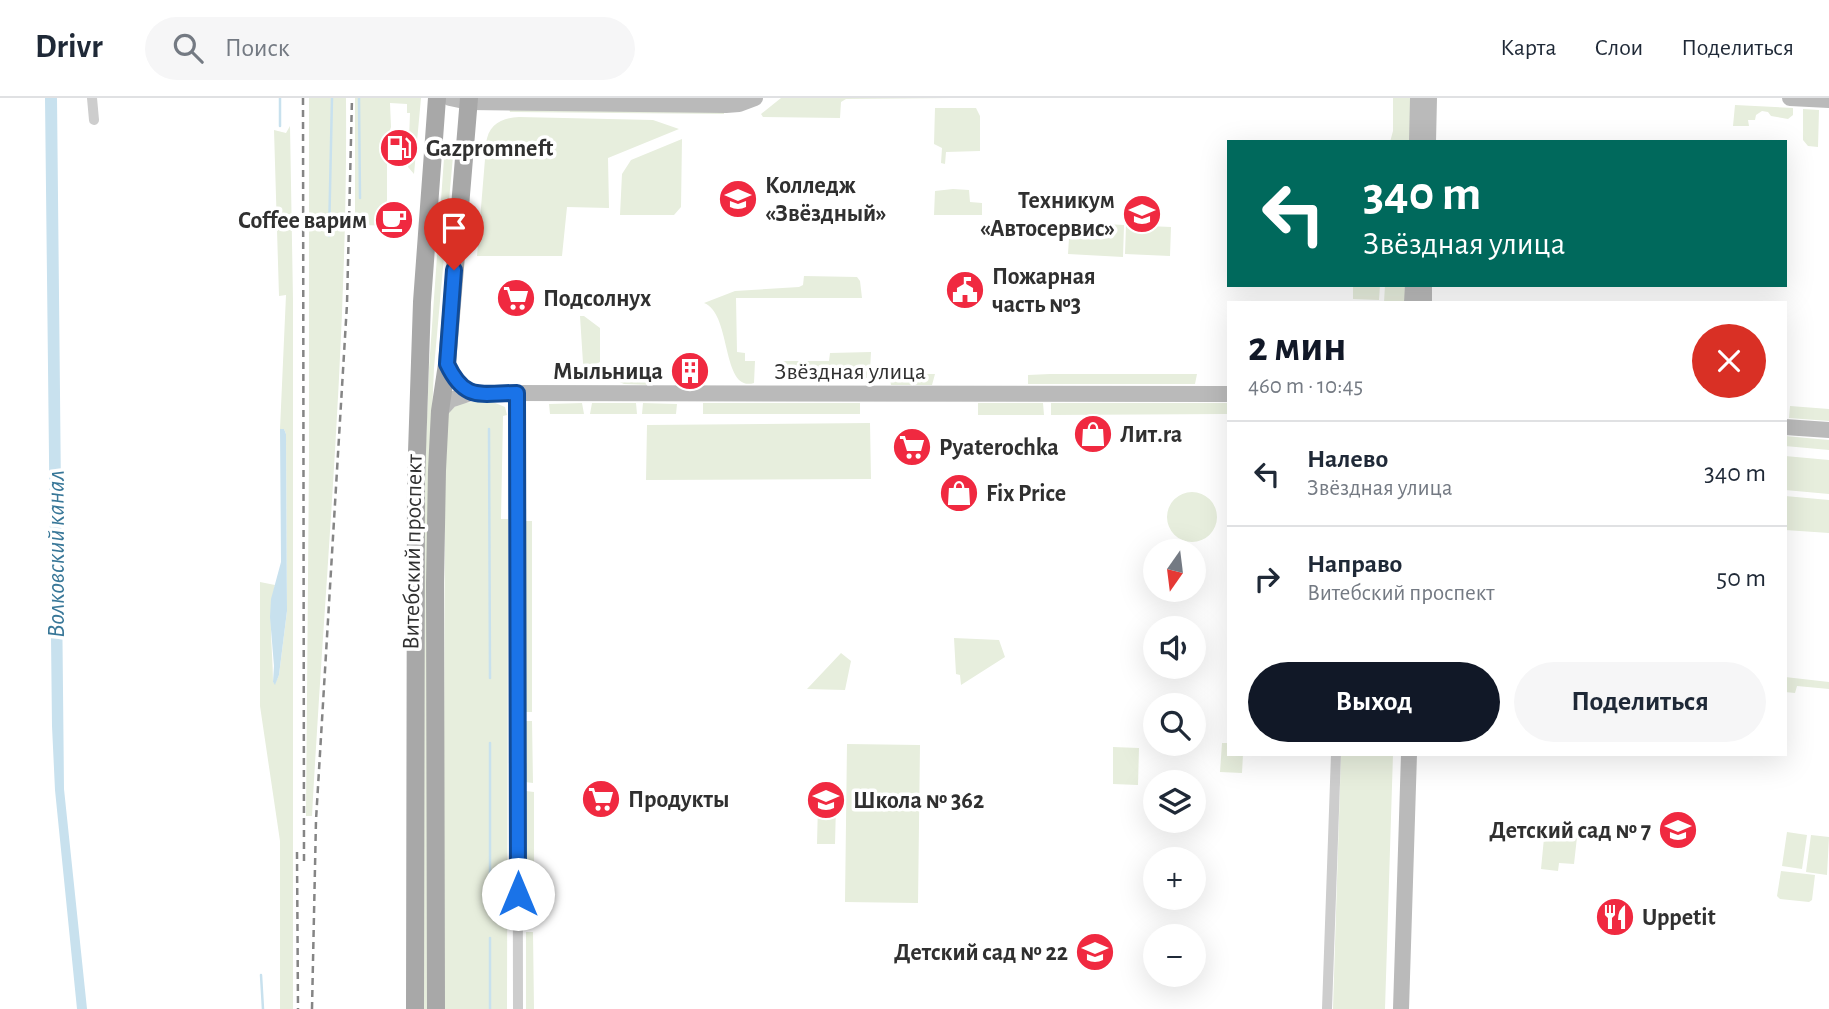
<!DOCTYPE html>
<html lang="ru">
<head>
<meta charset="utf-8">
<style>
	body { margin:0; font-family:"Alegreya Sans",sans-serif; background:#f6f6f7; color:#1f2937; height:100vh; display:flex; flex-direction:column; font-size:26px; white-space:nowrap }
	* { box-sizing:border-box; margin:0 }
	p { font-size:23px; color:#747a83 }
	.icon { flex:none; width:38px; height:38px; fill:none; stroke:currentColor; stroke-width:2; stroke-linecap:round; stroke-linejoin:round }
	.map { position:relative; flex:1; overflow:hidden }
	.side { position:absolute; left:1227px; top:203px; width:560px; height:455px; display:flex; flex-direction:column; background:#fff; border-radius:0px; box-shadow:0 7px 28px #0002 }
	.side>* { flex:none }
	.hud { position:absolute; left:1227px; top:42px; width:560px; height:147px; border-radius:0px; box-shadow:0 7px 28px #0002; background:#00695c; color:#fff; overflow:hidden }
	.needle { width:46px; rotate:194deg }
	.controls { position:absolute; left:1143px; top:441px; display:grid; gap:14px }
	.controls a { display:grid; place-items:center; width:63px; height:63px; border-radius:50%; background:#fff; box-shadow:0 7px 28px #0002; font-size:35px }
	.pin { position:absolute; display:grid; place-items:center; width:60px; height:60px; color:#fff; margin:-72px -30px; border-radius:50% 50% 50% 0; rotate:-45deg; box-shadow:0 0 7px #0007 }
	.pin .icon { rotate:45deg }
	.me { position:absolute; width:77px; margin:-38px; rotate:0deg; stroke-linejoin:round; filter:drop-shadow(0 0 5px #0008) }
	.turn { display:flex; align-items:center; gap:24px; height:147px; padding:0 21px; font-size:32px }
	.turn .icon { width:91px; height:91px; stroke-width:2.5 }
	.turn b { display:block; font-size:49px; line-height:60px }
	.round { display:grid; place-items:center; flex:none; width:74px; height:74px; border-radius:37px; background:#f6f6f7 }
	.summary { display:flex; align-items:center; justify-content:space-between; height:119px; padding:0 21px }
	h1 { font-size:42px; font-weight:700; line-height:52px; color:#111827 }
	.primary-button { display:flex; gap:14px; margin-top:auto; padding:14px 21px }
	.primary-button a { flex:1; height:80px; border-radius:42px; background:#111827; color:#fff; font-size:28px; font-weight:700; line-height:80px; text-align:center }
	.primary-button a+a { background:#f6f6f7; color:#1f2937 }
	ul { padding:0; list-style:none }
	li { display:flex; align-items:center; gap:21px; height:105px; padding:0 21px; border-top:2px solid #e0e1e3 }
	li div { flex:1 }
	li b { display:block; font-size:26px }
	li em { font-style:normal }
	header { display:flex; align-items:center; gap:42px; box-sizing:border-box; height:98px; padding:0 35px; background:#fff; border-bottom:2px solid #e0e1e3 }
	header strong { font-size:33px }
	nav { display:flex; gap:38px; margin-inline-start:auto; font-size:24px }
	.search { width:490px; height:63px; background:#f6f6f7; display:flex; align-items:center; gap:18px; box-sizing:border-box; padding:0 24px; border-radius:38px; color:#747a83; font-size:26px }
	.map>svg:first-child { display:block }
</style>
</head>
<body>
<header>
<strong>Drivr</strong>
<div class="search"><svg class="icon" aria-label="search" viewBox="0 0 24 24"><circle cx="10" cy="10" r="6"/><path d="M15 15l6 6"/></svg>Поиск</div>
<nav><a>Карта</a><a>Слои</a><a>Поделиться</a></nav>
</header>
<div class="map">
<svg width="1829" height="911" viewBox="0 0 1829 911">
	<rect width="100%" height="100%" fill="#fff"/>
	<path fill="#e7eedd" d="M 309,0 L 346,0 C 348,240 325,479 312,718 L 306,718 L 309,362 Z
		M 355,0 L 421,0 L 414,76 L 408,69 L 410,15 L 407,15 L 407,6 L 390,5 L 391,29 L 387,42 L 387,117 L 410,121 L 411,128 L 355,127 Z
		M 781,0 L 954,0 L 846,1 L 841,4 L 840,20 L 763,19 L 761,16 Z
		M 1393,0 L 1412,0 L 1412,44 L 1390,44 L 1393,33 Z
		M 1735,7 L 1793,10 L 1793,17 L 1788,21 L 1771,18 L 1768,14 L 1762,13 L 1756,17 L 1755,22 L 1748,22 L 1749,28 L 1733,28 Z
		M 509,10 L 724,12 L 724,16 L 510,14 Z
		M 935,10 L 976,10 L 980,18 L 980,53 L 946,54 L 945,66 L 941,65 L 942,50 L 934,46 Z
		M 1803,11 L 1819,12 L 1818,49 L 1808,48 L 1803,42 Z
		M 519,19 L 653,22 L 679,31 L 608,60 L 609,110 L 567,109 L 562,158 L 477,158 L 486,49 L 489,50 L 489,47 L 486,46 C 488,27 501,20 519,19 Z
		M 290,28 L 293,202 L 293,911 L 280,911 L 280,743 L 260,608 L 260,484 L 275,487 C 267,518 273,552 273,584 L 275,586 L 279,577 L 287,513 L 286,336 L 284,331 L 280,331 L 286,197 L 279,198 L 274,32 L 286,35 Z
		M 682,41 L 681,109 L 674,117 L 620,117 L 622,76 L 631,62 Z
		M 445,46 L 454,47 L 434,270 L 430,362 L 429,911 L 423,911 L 423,419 L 429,270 Z
		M 953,91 L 969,92 L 970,104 L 982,105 L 982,117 L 934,117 L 935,93 Z
		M 1070,124 L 1124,127 L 1123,159 L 1068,156 Z
		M 1126,127 L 1171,129 L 1170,158 L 1125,156 Z
		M 804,178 L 857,179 L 860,183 L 862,200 L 736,200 L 737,254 L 745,255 L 745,263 L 755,263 L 754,285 C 721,295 732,215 704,205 L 735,193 L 799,189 L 803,187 Z
		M 1353,187 L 1380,187 L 1379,202 L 1353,201 Z
		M 1385,187 L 1408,187 L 1407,205 L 1384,205 Z
		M 580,218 L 584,218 L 600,230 L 600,264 L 586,271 L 583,270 L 583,265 Z
		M 871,254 L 870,273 L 867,273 L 867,280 L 789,283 L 779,279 L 779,263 L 829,263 L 830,255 Z
		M 651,268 L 651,287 L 624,286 L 613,281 L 613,271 L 616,269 Z
		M 889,276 L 935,276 L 932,287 L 891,287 Z
		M 1050,276 L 1197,276 L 1195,286 L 1028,286 L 1028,277 Z
		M 493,304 L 505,309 L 507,317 L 503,318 L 501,421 L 508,421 L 507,911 L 443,911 L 445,382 L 448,317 C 456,300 476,305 493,304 Z
		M 582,305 L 584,316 L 550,316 L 549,306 Z
		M 592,305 L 636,305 L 637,316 L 590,316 Z
		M 643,305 L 677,306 L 676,316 L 642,316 Z
		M 703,305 L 860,305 L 860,316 L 703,316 Z
		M 978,305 L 1043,305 L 1044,317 L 978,317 Z
		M 1051,305 L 1228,305 L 1228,316 L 1051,317 Z
		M 1790,308 L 1829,311 L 1829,323 L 1789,320 Z
		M 870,325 L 871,381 L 646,382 L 647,327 Z
		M 1785,338 L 1829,342 L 1829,352 L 1785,348 Z
		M 1785,358 L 1829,362 L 1829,396 L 1785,392 Z
		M1167 419a25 25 0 1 1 50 0a25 25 0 1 1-50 0Z
		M 1785,398 L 1829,402 L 1829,435 L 1785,432 Z
		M 526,423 L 532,423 L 532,614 L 525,614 Z
		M 954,540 L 999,542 L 1005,559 L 961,587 L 960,577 L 956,576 Z
		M 841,555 L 851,563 L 845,592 L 807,591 Z
		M 1785,579 L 1829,584 L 1829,591 L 1797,588 L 1795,595 L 1785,594 Z
		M 525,623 L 532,623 L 533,685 L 525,684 Z
		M 1222,645 L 1228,645 L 1228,656 L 1243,656 L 1242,675 L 1220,674 Z
		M 847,646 L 920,647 L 918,805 L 845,804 Z
		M 1113,649 L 1139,650 L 1138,687 L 1113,686 Z
		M 1341,656 L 1393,656 L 1385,911 L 1333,911 Z
		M 526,693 L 534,694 L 534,824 L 526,824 Z
		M 818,706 L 836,707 L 835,746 L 817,746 Z
		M 1787,734 L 1807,737 L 1802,771 L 1782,768 Z
		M 1554,737 L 1577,739 L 1574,766 L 1559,765 L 1558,773 L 1541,771 L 1544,740 L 1554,741 Z
		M 1811,737 L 1829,739 L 1827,777 L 1806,774 Z
		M 1781,773 L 1815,777 L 1812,802 L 1809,804 L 1780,801 L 1777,798 Z
		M 526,834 L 533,834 L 534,911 L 526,911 Z"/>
	<path fill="#c8e1ee" d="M 45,0 L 57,0 L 64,691 L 87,911 L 77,911 L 55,692 L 52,628 Z
		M 280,331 L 284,331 L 286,336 L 287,513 L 279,577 L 275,587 L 273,584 L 274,568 L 270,519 L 271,501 L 281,464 Z"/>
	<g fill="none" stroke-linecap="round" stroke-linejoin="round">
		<path stroke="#c8e1ee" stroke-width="2.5" d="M 359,0 L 360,100
			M 280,28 L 280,0
			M 329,138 L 332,0
			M 489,331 L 490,580
			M 490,813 L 490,645
			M 490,840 L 490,911
			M 261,877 L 263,911"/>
		<path stroke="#cdcdcd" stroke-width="10" d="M 92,0 L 94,22
			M 517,295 L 518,911
			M 1327,911 L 1336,656"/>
		<path stroke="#bababa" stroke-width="16" d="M 450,0 L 469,4 L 726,7 L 739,6 L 755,0
			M 1790,0 L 1829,2
			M 1417,44 L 1418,0
			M 1428,44 L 1429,0
			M 1424,187 L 1424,205
			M 1412,205 L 1413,187
			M 440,313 L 450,302 L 471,295 L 1228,296
			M 1785,329 L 1829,332
			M 1401,911 L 1409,656"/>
		<path stroke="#a8a8a8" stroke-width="18" d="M 415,911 L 416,384 L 422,204 L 437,0
			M 436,911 L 435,485 L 437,372 L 440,313 L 447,266 L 469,0"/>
		<path stroke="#858585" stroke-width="2.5" stroke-dasharray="7 5" stroke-linecap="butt" d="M 303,0 L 304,766
			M 297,754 L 298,911
			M 312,911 L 316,722 L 347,206 L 352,0"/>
	</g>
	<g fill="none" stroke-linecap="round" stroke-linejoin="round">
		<g stroke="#114b97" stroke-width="18">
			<path id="route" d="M 454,172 L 447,266 C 465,304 480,295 517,295 L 518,796"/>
		</g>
		<use href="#route" stroke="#1a73e8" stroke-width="12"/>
	</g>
	<defs>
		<g id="fuel-disc" transform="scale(2.0125)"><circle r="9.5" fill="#f02940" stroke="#fff"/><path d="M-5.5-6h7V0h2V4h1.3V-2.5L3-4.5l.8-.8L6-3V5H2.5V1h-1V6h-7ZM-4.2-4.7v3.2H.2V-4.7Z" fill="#fff"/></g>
		<g id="university-disc" transform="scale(2.0125)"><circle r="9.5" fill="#f02940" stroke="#fff"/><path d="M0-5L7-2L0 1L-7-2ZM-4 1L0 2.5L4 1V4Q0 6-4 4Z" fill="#fff"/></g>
		<g id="cafe-disc" transform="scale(2.0125)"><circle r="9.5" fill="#f02940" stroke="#fff"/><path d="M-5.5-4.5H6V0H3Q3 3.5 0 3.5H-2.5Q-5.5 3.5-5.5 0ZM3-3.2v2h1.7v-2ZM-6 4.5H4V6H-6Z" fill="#fff"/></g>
		<g id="civic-disc" transform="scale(2.0125)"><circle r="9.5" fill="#f02940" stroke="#fff"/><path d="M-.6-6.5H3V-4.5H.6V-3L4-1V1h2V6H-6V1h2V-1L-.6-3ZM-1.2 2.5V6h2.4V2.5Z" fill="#fff"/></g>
		<g id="supermarket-disc" transform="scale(2.0125)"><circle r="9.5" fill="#f02940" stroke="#fff"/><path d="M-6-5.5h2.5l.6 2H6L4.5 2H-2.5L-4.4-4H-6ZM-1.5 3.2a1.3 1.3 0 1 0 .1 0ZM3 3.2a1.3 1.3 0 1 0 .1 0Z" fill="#fff"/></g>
		<g id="building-disc" transform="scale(2.0125)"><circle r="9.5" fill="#f02940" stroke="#fff"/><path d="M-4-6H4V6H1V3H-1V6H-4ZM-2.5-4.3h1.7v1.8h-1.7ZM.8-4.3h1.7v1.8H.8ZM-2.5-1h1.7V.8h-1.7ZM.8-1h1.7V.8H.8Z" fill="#fff"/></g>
		<g id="shop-disc" transform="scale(2.0125)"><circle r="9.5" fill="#f02940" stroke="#fff"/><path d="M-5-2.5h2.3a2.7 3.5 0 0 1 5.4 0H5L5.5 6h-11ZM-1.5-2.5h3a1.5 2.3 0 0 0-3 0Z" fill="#fff"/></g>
		<g id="school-disc" transform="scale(2.0125)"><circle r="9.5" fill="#f02940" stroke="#fff"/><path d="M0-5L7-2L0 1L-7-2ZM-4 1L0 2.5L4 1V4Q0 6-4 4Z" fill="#fff"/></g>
		<g id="restaurant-disc" transform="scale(2.0125)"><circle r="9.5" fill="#f02940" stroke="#fff"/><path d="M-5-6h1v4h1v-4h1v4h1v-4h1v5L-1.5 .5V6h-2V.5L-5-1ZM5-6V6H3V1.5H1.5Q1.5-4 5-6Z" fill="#fff"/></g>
	</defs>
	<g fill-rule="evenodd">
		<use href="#fuel-disc" x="399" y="50"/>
		<use href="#university-disc" x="738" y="101"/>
		<use href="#university-disc" x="1142" y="116"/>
		<use href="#cafe-disc" x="394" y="122"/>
		<use href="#civic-disc" x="965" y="192"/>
		<use href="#supermarket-disc" x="516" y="200"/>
		<use href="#building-disc" x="690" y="273"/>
		<use href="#shop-disc" x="1093" y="336"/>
		<use href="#supermarket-disc" x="912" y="349"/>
		<use href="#shop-disc" x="959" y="395"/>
		<use href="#supermarket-disc" x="601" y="701"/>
		<use href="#school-disc" x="826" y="702"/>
		<use href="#school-disc" x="1678" y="732"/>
		<use href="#restaurant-disc" x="1615" y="819"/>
		<use href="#school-disc" x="1095" y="854"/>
	</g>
	<g text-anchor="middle" stroke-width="7" stroke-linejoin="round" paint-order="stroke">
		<g font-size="24" font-weight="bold" fill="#303030" stroke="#fff" text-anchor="start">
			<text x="426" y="58">Gazpromneft</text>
			<text x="765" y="95">Колледж<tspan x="765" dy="28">«Звёздный»</tspan></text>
			<text x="1115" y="110" text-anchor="end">Техникум<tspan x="1115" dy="28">«Автосервис»</tspan></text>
			<text x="367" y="130" text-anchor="end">Coffee варим</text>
			<text x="992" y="186">Пожарная<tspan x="992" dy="28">часть №3</tspan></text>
			<text x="543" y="208">Подсолнух</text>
			<text x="663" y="281" text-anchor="end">Мыльница</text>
			<text x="1120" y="344">Лит.ra</text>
			<text x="939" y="357">Pyaterochka</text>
			<text x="986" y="403">Fix Price</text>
			<text x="628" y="709">Продукты</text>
			<text x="853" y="710">Школа № 362</text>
			<text x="1651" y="740" text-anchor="end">Детский сад № 7</text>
			<text x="1642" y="827">Uppetit</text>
			<text x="1068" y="862" text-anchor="end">Детский сад № 22</text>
		</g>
		<g font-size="24" fill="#303030" stroke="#fff">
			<text x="850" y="281">Звёздная улица</text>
			<text transform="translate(412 454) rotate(-89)" y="8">Витебский проспект</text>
		</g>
		<g font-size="26" font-style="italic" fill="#387798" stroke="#fff">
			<text transform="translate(55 456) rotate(-90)" y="9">Волковский канал</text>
		</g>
	</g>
</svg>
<div class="controls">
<a><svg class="needle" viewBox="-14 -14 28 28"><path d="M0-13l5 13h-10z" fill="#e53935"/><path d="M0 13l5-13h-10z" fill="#747a83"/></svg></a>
<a><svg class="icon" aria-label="sound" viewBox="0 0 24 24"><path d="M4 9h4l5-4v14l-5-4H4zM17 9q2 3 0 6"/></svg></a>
<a><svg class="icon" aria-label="search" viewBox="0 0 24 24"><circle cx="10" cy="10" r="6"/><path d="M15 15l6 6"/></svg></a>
<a><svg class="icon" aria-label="layers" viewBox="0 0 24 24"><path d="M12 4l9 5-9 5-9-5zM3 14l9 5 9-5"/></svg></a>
<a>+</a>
<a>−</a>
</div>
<div class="pin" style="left:454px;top:172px;background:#d93025"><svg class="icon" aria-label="arrive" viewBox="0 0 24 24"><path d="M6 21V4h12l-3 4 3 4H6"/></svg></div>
<svg class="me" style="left:518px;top:796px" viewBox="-20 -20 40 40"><circle r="19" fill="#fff"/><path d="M0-13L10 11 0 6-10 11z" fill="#1a73e8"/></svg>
<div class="hud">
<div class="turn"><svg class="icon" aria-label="left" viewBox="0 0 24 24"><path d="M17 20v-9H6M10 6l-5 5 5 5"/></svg><div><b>340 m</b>Звёздная улица</div></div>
</div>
<section class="side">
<div class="summary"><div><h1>2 мин</h1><p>460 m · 10:45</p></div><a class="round" style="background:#d93025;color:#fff"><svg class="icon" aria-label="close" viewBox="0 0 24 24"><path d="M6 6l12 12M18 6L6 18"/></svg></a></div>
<ul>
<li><svg class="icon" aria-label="left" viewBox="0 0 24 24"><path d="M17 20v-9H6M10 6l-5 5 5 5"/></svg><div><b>Налево</b><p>Звёздная улица</p></div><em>340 m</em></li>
<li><svg class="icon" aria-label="right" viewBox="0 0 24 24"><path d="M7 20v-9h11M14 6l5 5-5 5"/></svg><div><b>Направо</b><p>Витебский проспект</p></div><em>50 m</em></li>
</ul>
<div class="primary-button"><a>Выход</a><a>Поделиться</a></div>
</section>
</div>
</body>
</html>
